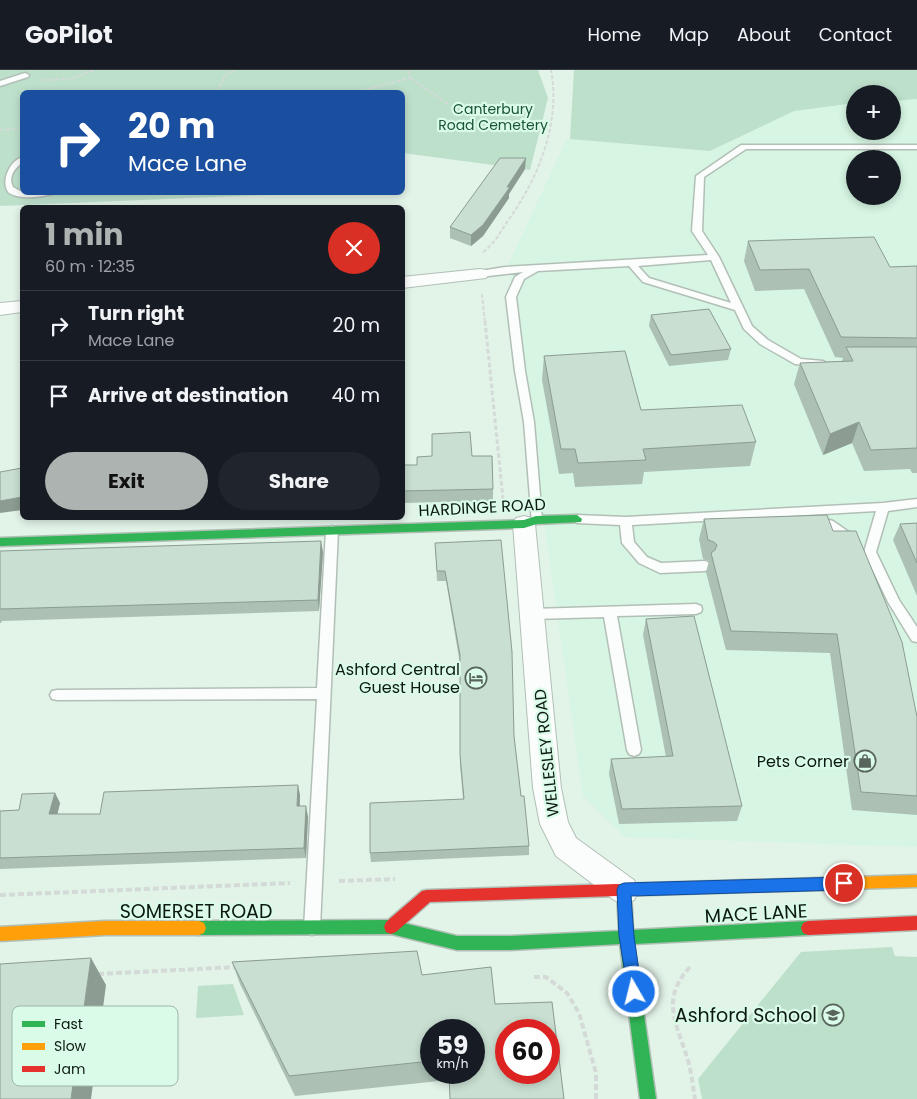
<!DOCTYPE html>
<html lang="en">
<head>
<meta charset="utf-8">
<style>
	body { margin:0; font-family:Poppins,sans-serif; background:#20242c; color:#f1f3f6; height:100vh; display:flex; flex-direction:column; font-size:19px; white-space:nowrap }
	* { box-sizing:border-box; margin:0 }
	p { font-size:16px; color:#9ea1a6 }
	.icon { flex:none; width:28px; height:28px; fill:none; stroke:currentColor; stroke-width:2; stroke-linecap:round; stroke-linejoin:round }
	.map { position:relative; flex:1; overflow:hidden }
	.sheet { position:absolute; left:20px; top:135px; width:385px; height:315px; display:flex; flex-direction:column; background:#171b24; border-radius:8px; box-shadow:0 2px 8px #0003 }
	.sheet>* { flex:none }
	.top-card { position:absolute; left:20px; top:20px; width:385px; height:105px; border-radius:8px; box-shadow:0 2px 8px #0003; background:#1a4fa0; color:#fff; overflow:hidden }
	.tools { position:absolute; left:846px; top:15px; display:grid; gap:10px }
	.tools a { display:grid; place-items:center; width:55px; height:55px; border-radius:50%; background:#171b24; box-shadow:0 2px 8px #0003; font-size:25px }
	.speed { position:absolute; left:420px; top:949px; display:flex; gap:10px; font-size:25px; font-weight:700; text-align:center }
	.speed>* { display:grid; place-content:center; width:65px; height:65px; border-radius:50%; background:#171b24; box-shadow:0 2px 8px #0003; line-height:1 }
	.speed small { font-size:12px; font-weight:400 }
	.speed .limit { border:8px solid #d22; background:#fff; color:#111 }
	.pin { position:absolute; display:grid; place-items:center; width:42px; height:42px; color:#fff; margin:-21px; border:2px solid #fff; border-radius:50%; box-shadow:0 1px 5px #0007 }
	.me { position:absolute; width:55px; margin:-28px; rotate:352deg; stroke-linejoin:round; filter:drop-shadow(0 0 4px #0008) }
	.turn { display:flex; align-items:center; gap:18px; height:105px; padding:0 25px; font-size:22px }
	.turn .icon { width:65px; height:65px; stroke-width:2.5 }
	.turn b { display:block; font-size:35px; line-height:42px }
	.round { display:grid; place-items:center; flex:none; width:52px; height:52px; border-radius:26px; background:#20242c }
	.summary { display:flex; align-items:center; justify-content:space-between; height:85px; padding:0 25px }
	h1 { font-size:30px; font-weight:700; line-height:38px; color:#acb3b1 }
	.primary-button { display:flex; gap:10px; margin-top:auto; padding:10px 25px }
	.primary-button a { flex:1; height:58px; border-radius:30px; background:#acb3b1; color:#111; font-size:20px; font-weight:700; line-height:58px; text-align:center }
	.primary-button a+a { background:#20242c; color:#f1f3f6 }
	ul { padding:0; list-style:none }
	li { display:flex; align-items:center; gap:15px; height:70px; padding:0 25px; border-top:1px solid #363941 }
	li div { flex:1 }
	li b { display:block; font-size:19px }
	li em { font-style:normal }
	header { display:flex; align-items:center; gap:30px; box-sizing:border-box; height:70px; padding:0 25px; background:#171b24; border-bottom:1px solid #363941 }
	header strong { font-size:24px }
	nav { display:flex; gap:28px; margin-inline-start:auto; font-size:18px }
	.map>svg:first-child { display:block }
</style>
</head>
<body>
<header>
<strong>GoPilot</strong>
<nav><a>Home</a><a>Map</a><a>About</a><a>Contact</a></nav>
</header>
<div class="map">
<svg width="917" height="1029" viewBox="0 0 917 1029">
	<rect width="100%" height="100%" fill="#e2f3e8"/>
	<path fill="#d6f5e2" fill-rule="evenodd" d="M 917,29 L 917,777 L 625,767 L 583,726 L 508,195 L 567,69 L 710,81 L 794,40 L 855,33 L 855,61 L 892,61 L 893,31 ZM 855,89 L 892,89 L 892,126 L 855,126 Z"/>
	<path fill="#bde0cb" d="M 0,0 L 538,0 L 548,28 L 530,100 L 403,83 L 402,22 L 22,22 L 22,122 L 312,123 L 0,136 Z
		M 574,0 L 917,0 L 917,29 L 893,31 L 892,24 L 855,24 L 855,33 L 794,41 L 710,81 L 570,69 Z
		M 892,877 L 895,886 L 917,887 L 917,1029 L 702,1029 L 698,1009 L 801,882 Z
		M 233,914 L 244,945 L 196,948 L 198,916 Z"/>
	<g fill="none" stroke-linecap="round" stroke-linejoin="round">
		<g stroke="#b2bfb6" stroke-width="3">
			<path id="lane" d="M 25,3 L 29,5 L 28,7 L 0,16 L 0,11 Z
				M 741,75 L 917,75 L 917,79 L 746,79 L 704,107 L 702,161 L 719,187 L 752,256 L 768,270 L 801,289 L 823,291 L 828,294 L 823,297 L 795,294 L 760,274 L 744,259 L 735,240 L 643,212 L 629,196 L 538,201 L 524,209 L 516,227 L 525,301 L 534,352 L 542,450 L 536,454 L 532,453 L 524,352 L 515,301 L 506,227 L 515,207 L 523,202 L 480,207 L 475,204 L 480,201 L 505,197 L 708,185 L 692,161 L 696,106 ZM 711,190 L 731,233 L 649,208 L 638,196 Z
				M 22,87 L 22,93 C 14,99 8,107 13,117 L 22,122 L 53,122 L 52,124 C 40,127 21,130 9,123 C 0,112 9,92 22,87 Z
				M 917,429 L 917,437 L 888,441 L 876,482 L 899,530 L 917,557 L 917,572 L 912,571 L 888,532 L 864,482 L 876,441 L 632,455 L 634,472 L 647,487 L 661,493 L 705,491 L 709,493 L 711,496 L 709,499 L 705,501 L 660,503 L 639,493 L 622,473 L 620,455 L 577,453 L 571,449 L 577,445 L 626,447 L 883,433 Z
				M 815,446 L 833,451 L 856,467 L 858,470 L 856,473 L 848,473 L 825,457 L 811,453 L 809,450 Z
				M 332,456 L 338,460 L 320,858 L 318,863 L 312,865 L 306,863 L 304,858 L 317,629 L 57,630 L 52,629 L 50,625 L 52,621 L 57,620 L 317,618 L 326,460 Z
				M 696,534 L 701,536 L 702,539 L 701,542 L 696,544 L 617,546 L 641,680 L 639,684 L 634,686 L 629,684 L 627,680 L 604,547 L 533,549 L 528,547 L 527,544 L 528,541 L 533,539 Z"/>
		</g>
		<g stroke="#b2bfb6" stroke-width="2">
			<path id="street" d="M 480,199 L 486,200 L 489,204 L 486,208 L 402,218 L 402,207 Z
				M 22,231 L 22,242 L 0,245 L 0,233 Z
				M 524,446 L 532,448 L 535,454 L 561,718 L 568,752 L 576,768 L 634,810 L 639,820 L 634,830 L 624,834 L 614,830 L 556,786 L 540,754 L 533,718 L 513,454 L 516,448 Z"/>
		</g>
		<g stroke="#b2bfb6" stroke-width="3">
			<path id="fast" d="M 577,445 L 582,449 L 581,452 L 537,454 L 524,458 L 0,476 L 0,468 L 524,450 L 536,446 Z
				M 624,814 L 629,815 L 631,820 L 633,860 L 808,851 L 813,853 L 815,858 L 813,863 L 808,865 L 634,874 L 656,1029 L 640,1029 L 620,874 L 510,880 L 457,880 L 391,864 L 199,865 L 194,863 L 192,858 L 194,853 L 199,851 L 391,850 L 457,866 L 510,866 L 619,861 L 617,820 L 619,815 Z"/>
		</g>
		<g stroke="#b2bfb6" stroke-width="3">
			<path id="slow" d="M 917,805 L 917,817 L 617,826 L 612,825 L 610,820 L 612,815 L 617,814 Z
				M 105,851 L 199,851 L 204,853 L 206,858 L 204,863 L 199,865 L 105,865 L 0,871 L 0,857 Z"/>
		</g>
		<g stroke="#b2bfb6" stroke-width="3">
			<path id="jam" d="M 617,814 L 622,815 L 624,820 L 622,825 L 617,826 L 430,832 L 396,862 L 391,864 L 386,862 L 384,857 L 386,852 L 422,821 L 427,820 Z
				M 917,846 L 917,860 L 808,865 L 803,863 L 801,858 L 803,853 L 808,851 Z"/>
		</g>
		<path stroke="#d4dad7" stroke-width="2" stroke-dasharray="4 2" stroke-linecap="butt" d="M 410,8 L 448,34
			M 43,10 L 71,9 L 93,0
			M 217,22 L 225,6 L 235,0
			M 356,22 L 410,8 L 408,0
			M 0,60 L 22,58
			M 483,182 C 494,174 500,163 507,152 C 538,109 561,54 551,0
			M 482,224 L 485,252"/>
		<path stroke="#d4dad7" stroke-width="3" stroke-dasharray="4.5 2.5" stroke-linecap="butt" d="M 485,251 L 503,429"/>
		<path stroke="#d4dad7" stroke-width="4" stroke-dasharray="6 3" stroke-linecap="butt" d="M 339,811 L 395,809
			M 0,825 L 290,813
			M 690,897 C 658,931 679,957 689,994 C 692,1006 693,1018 695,1029
			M 98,904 L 237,897
			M 534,907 L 546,907 L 567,923 L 579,943 L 596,1003 L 596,1029"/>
		<use href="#lane" fill="#fbfdfc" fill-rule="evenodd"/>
		<use href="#street" fill="#fbfdfc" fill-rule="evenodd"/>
		<use href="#fast" fill="#30b455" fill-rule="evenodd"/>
		<use href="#slow" fill="#ff9f0a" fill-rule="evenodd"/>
		<use href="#jam" fill="#e5322d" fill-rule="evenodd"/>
	</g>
	<path fill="#acc0b4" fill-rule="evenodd" d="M 525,99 L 509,124 L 509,128 L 483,166 L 471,176 L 450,168 L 450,157 Z
		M 748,171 L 890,197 L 917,196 L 917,403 L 912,403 L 910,399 L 864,401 L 852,373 L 823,385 L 794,314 L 800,293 L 842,291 L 843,288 L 835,287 L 804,219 L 755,221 L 744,191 Z
		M 651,245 L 731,279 L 728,290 L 669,296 L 649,256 Z
		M 544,286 L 641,340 L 756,372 L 750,396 L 644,402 L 642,414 L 575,417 L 573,403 L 559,404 L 542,310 Z
		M 472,386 L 493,419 L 493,431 L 402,433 L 402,395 L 417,395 Z
		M 704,449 L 833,461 L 917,647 L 917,745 L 852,740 L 830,583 L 726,580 L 706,502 L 709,491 L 703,489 L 699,469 Z
		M 917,453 L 917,526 L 893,470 L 900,454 Z
		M 435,473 L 514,666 L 521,726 L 529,776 L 529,785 L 371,792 L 370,783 L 463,729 L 460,694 L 460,594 L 446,511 L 437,511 Z
		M 0,481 L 323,482 L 319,541 L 2,551 L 1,553 L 0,553 Z
		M 646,549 L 742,736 L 737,751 L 619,754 L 609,704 L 611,689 L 666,687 L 643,565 Z
		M 55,723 L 60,733 L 57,744 L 100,744 L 300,725 L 300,736 L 308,747 L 306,788 L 0,799 L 0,741 L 19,740 Z
		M 417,881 L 422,905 L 491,897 L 495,934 L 552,932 L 564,1029 L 450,1029 L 449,1010 L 295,1026 L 240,914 L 232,892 ZM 431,960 L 474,960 L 474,1002 L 431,1002 ZM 506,960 L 549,960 L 549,1002 L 506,1002 Z"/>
	<path fill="#8c9c92" d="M 526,88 L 525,99 L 509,124 L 509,128 L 483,166 L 471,176 L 471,165 L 507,117 Z
		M 859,352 L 852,373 L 823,385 L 830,364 Z
		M 22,427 L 22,440 L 0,443 L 0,431 Z
		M 321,471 L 323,482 L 319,541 L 318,530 Z
		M 298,715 L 300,725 L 299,747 L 297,736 Z
		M 55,723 L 60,733 L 55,755 L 49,744 Z
		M 306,736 L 308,747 L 306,788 L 304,778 Z
		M 91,888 L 106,915 L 91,1029 L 71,1029 Z"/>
	<path fill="#c8dfd1" stroke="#8c9c92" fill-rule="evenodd" d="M 500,88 L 526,88 L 507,117 L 510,117 L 483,155 L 471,165 L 450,157 Z
		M 874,167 L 890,197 L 917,196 L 917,268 L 841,267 L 809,199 L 760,200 L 748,171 Z
		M 709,239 L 731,279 L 671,285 L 651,245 Z
		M 846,277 L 917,277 L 917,378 L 871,380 L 859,352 L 830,364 L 800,293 L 853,291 Z
		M 625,281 L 641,340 L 742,335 L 756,372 L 643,379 L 646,390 L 578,393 L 575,379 L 561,379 L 544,286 Z
		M 470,362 L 472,386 L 492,386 L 493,419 L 402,421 L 402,395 L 417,395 L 417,387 L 432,386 L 432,364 Z
		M 22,398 L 22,427 L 0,431 L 0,402 Z
		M 827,445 L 833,461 L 856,461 L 902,572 L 917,647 L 917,726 L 861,722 L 837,564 L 731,561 L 711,483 L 715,480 L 717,475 L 714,472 L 708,470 L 704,449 Z
		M 917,453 L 917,493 L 900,454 Z
		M 501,470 L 512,582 L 514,666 L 521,726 L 524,726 L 529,776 L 370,783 L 370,733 L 464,729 L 460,685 L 460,585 L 445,501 L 437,501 L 435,473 Z
		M 321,471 L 318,530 L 0,539 L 0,481 Z
		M 694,546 L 742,736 L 622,739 L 611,689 L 673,686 L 646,549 Z
		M 298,715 L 297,736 L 306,736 L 304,778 L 0,788 L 0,741 L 19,740 L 22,724 L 55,723 L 49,744 L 100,744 L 104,722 Z
		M 417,881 L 422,905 L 491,897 L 495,934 L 552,932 L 564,1029 L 450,1029 L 449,1002 L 474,1002 L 474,960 L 431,960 L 431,991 L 289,1006 L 232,892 ZM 506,960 L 549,960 L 549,1002 L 506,1002 Z
		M 91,888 L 71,1029 L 0,1029 L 0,894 Z"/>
	<path fill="#1a73e8" stroke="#114b97" d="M 844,807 L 849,809 L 851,813 L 849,818 L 844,820 L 631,826 L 634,866 L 642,922 L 639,928 L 634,930 L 629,928 L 619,866 L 617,820 L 619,815 L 624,813 Z"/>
	<defs>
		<g id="hotel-ring" transform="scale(1.125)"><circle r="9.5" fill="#dafbe7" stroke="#58655d" stroke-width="1.5"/><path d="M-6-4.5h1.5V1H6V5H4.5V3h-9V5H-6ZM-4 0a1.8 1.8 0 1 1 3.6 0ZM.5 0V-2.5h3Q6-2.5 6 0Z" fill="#58655d"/></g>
		<g id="shop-ring" transform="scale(1.125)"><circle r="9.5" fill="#dafbe7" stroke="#58655d" stroke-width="1.5"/><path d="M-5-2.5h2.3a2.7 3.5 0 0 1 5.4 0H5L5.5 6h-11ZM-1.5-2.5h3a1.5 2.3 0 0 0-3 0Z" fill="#58655d"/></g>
		<g id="school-ring" transform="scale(1.125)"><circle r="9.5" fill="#dafbe7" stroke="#58655d" stroke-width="1.5"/><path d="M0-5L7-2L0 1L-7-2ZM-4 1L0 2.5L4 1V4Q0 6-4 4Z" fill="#58655d"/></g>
	</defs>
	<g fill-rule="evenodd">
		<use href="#hotel-ring" x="476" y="608"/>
		<use href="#shop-ring" x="865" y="691"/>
		<use href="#school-ring" x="833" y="945"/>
	</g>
	<g text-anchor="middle" stroke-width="4.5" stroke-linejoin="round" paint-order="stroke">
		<g font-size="14" fill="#195439" stroke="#dafbe7">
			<text x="493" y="44">Canterbury<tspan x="493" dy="16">Road Cemetery</tspan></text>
		</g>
		<g font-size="16" fill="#0d1912" stroke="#dafbe7">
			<text transform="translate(482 437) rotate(-3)" y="6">HARDINGE ROAD</text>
			<text transform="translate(546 683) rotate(-96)" y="6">WELLESLEY ROAD</text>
		</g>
		<g font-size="16" fill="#0d1912" stroke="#dafbe7" text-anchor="end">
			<text x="460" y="605">Ashford Central<tspan x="460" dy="18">Guest House</tspan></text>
			<text x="849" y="697">Pets Corner</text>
		</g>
		<g font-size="19" fill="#0d1912" stroke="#dafbe7">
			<text x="196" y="848">SOMERSET ROAD</text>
			<text transform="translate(756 843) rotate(-3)" y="7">MACE LANE</text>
		</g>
		<g font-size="19" fill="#0d1912" stroke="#dafbe7" text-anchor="end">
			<text x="817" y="952">Ashford School</text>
		</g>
	</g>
	<rect x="12" y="936" width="166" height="80" rx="8" fill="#dafbe7" stroke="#9cb7a7" stroke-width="1"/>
	<rect x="22" y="951" width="23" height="6" fill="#30b455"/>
	<rect x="22" y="973" width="23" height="7" fill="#ff9f0a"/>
	<rect x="22" y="996" width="23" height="6" fill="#e5322d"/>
	<g font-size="14" fill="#0d1912">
		<text x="54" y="959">Fast</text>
		<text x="54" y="981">Slow</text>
		<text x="54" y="1004">Jam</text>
	</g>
</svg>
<div class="tools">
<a>+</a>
<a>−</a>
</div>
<div class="speed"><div>59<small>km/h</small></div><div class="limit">60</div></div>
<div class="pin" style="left:844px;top:813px;background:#d93025"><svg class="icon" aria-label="arrive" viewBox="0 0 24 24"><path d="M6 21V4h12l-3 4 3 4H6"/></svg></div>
<svg class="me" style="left:634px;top:922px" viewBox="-20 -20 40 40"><circle r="17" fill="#1a73e8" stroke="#fff" stroke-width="3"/><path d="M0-11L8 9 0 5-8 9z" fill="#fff"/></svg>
<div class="top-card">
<div class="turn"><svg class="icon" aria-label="right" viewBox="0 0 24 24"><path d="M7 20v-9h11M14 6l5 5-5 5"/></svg><div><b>20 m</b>Mace Lane</div></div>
</div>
<section class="sheet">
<div class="summary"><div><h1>1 min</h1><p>60 m · 12:35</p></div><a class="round" style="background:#d93025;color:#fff"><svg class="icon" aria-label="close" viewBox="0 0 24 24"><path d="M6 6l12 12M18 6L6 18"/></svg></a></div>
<ul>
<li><svg class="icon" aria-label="right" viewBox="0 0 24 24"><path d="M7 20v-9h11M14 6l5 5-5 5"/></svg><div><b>Turn right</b><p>Mace Lane</p></div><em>20 m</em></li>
<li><svg class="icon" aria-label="arrive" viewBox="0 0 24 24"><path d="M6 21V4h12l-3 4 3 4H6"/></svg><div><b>Arrive at destination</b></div><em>40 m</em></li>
</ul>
<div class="primary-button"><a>Exit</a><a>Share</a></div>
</section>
</div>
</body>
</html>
